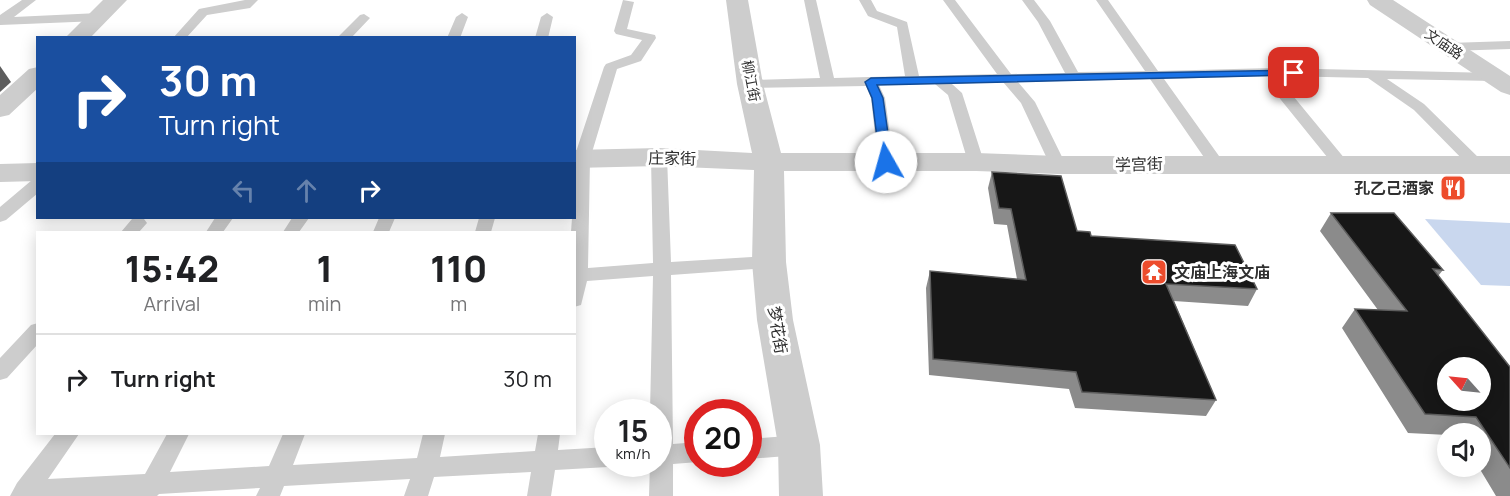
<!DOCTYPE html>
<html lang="en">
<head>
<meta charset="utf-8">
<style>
	body { margin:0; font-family:Manrope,"Noto Sans SC",sans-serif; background:#f2f2f2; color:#202124; height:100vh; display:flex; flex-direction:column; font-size:22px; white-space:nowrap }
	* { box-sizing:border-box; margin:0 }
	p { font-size:20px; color:#757577 }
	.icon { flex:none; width:33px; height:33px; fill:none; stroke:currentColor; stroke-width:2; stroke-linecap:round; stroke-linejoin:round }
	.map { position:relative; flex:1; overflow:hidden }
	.side { position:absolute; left:36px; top:231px; width:540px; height:204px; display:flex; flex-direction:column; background:#fff; border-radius:0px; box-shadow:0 3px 15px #0003 }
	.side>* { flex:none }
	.top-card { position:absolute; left:36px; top:36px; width:540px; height:183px; border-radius:0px; box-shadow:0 3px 15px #0003; background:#1a4fa0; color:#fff; overflow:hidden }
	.needle { width:39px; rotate:297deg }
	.fabs { position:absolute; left:1437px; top:357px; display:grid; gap:12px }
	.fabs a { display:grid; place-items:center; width:54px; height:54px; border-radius:50%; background:#fff; box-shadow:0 3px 15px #0003; font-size:30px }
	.speed { position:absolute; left:594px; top:399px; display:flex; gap:12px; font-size:30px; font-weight:700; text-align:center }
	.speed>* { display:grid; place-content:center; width:78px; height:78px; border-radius:50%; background:#fff; box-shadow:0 3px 15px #0003; line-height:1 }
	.speed small { font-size:15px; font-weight:400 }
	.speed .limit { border:9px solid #d22; background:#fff; color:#111 }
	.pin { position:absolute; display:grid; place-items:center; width:51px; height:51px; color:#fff; margin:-26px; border-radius:12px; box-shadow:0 3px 9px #0006 }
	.me { position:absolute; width:66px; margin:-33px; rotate:353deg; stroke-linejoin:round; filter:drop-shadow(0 0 4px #0008) }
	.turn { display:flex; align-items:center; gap:21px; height:126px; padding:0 24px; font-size:27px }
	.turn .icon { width:78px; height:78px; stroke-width:2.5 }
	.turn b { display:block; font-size:42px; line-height:51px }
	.lanes { display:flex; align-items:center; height:57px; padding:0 24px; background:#0003; justify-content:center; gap:30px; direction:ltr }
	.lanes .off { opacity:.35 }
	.eta { display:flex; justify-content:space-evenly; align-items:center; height:102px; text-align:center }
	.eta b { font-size:36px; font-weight:800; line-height:42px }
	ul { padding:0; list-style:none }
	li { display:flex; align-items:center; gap:18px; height:90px; padding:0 24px; border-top:2px solid #e0e0e0 }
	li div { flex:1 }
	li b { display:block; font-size:22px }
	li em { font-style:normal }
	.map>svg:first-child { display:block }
</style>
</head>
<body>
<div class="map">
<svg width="1510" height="496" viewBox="0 0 1510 496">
	<rect width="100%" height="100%" fill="#fff"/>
	<path fill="#c9d7ee" d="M 1425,219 L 1510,223 L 1510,286 L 1481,285 Z"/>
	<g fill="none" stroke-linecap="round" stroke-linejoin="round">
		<path fill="#cdcdcd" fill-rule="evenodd" d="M 22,0 L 36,0 L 14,17 L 99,13 L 105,17 L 99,21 L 0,25 L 0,15 Z
			M 245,0 L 258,0 L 250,8 L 207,15 L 186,38 L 173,38 L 199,9 Z
			M 623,0 L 634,2 L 627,29 L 655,35 L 656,38 L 641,61 L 617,69 L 590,159 L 588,268 L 653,263 L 651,157 L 659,152 L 667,157 L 671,262 L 769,256 L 775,258 L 778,262 L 775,266 L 769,268 L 671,275 L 673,444 L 698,442 L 698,462 L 673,464 L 673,496 L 649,496 L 650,464 L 658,464 L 658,412 L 650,412 L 653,276 L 587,281 L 581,305 L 574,307 L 574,232 L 571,232 L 572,218 L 574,218 L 574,158 L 604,67 L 606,64 L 631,55 L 642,40 L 616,34 L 614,31 Z
			M 804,0 L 816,0 L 834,78 L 905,76 L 897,27 L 868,16 L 859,0 L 871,0 L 877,11 L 907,22 L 919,76 L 997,74 L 943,0 L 955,0 L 1011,74 L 1065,73 L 1038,22 L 1022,0 L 1034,0 L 1050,21 L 1078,72 L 1145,71 L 1096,0 L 1108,0 L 1158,71 L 1274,68 L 1494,73 L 1501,77 L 1494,81 L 1387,79 L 1424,104 L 1483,162 L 1485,165 L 1483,168 L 1471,168 L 1414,110 L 1368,78 L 1283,76 L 1289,91 L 1350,165 L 1342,170 L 1336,168 L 1277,95 L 1269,76 L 1164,79 L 1224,163 L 1216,168 L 1210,166 L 1150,79 L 1018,82 L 1035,102 L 1066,165 L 1058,170 L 1050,165 L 1021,103 L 1003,82 L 952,84 L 962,93 L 984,162 L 976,167 L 968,162 L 948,95 L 935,84 L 879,85 L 885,98 L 894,162 L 886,167 L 878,162 L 871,98 L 866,86 L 750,88 L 743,84 L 750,80 L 820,78 Z
			M 462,13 L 468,17 L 460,38 L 447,38 L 456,17 Z
			M 547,13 L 553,17 L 548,38 L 535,38 L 541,17 Z
			M 364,14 L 370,18 L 351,38 L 337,38 L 360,15 Z
			M 1510,41 L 1510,49 L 1449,51 L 1442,47 L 1449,43 Z
			M 38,179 L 38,193 L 6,220 L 0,222 L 0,207 L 32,180 Z
			M 138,218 L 144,219 L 147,223 L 139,232 L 121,232 L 132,219 Z
			M 215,218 L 233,218 L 223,232 L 206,232 Z
			M 292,218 L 309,218 L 299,232 L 283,232 Z
			M 379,218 L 395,218 L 389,232 L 373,232 Z
			M 479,218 L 495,218 L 491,232 L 475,232 Z
			M 38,323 L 38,344 L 7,378 L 0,380 L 0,358 L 31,325 Z
			M 55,434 L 79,434 L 48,479 L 145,474 L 167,434 L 189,434 L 170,472 L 269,466 L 283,434 L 305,434 L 293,465 L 417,458 L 423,434 L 445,434 L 440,457 L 535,451 L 538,434 L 560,434 L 558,450 L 608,447 L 608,464 L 616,464 L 608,467 L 555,470 L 551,496 L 527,496 L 531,472 L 434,477 L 428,496 L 404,496 L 410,479 L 284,486 L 280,496 L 256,496 L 260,488 L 159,494 L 157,496 L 10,496 L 17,483 Z
			M 799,435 L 807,438 L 810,445 L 807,452 L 799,455 L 748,459 L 748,439 Z"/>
		<path fill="#cdcdcd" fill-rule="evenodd" d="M 103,0 L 127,0 L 90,38 L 65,38 Z
			M 726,0 L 748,0 L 763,84 L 781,153 L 976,153 L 1058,156 L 1510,156 L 1510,174 L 1058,174 L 976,171 L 784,171 L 786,262 L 793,320 L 820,445 L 823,496 L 779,496 L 778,445 L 757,320 L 752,262 L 754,170 L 659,166 L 574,168 L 574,150 L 659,148 L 752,153 L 737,84 Z
			M 1367,0 L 1393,0 L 1510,76 L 1510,95 L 1501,92 L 1370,5 Z
			M 38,67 L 38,88 L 9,115 L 0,117 L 0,95 L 29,69 Z
			M 38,163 L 38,181 L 0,182 L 0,164 Z"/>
	</g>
	<path fill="#8b8b8b" d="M 992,172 L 1077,231 L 1257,289 L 1248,306 L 1174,301 L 1216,400 L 1206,416 L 1075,408 L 1069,389 L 929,375 L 926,288 L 930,271 L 1017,279 L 1007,225 L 994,224 L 988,188 Z
		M 1331,213 L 1443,270 L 1438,276 L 1510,367 L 1510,496 L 1496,496 L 1478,466 L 1480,466 L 1480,434 L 1448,434 L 1448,435 L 1408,433 L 1342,328 L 1355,309 L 1378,310 L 1320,231 Z"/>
	<path fill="#5d5d5d" d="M 0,66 L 11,82 L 0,92 Z"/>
	<path fill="#171717" stroke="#5d5d5d" stroke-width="1.5" fill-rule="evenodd" d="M 992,172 L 1061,176 L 1077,231 L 1090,232 L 1091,236 L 1235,245 L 1257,289 L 1166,284 L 1216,400 L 1082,392 L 1076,372 L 933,359 L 930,271 L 1026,280 L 1011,209 L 999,208 Z
		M 1331,213 L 1394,213 L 1443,270 L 1433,269 L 1510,367 L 1510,468 L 1476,417 L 1425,414 L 1355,309 L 1407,311 ZM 1448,368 L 1480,368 L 1480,400 L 1448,400 Z"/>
	<path fill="#1a73e8" stroke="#114b97" stroke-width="1.5" d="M 1294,70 L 1297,71 L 1297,75 L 877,85 L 883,98 L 892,162 L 886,165 L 880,162 L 872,98 L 865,82 L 871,78 Z"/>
	<defs>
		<g id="restaurant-square" transform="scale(1.35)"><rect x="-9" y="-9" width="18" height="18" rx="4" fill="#ed4c2c" stroke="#fff"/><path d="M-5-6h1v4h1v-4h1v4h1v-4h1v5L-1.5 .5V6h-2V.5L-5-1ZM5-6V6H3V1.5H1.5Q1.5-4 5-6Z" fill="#fff"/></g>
		<g id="temple-square" transform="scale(1.35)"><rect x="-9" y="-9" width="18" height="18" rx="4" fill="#ed4c2c" stroke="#fff"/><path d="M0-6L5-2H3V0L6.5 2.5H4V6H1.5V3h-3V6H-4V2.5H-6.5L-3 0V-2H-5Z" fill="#fff"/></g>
	</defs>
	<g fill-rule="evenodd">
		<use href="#restaurant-square" x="1453" y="188"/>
		<use href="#temple-square" x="1154" y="272"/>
	</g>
	<g text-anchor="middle" stroke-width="6" stroke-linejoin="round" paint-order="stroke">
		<g font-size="14" fill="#303030" stroke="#fff">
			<text transform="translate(1444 44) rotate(34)" y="5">文庙路</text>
			<text transform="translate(751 81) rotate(79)" y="5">柳江街</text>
		</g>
		<g font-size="16" fill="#303030" stroke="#fff">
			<text transform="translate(672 158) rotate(1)" y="6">庄家街</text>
			<text transform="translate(1139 164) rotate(-1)" y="6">学宫街</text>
			<text transform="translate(778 330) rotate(81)" y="6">梦花街</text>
		</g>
		<g font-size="16" font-weight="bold" fill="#303030" stroke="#fff" text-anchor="end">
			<text x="1434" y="194">孔乙己酒家</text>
			<text x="1174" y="278" text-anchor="start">文庙上海文庙</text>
		</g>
	</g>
</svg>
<div class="fabs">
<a><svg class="needle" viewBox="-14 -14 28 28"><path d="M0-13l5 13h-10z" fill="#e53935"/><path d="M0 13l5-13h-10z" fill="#757577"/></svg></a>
<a><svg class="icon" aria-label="sound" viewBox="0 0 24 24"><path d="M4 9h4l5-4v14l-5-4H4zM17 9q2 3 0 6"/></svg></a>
</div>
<div class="speed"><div>15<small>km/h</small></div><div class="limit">20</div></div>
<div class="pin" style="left:1294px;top:73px;background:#d93025"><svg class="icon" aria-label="arrive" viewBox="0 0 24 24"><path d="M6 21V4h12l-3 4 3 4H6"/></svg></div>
<svg class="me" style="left:886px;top:162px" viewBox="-20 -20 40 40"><circle r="19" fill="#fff"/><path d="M0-13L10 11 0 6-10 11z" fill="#1a73e8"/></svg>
<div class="top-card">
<div class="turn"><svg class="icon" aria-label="right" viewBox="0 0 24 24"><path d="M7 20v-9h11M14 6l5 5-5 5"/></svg><div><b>30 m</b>Turn right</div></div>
<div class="lanes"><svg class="icon off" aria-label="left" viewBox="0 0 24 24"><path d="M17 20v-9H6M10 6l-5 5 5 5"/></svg><svg class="icon off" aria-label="ahead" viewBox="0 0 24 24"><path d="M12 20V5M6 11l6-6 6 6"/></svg><svg class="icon" aria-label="right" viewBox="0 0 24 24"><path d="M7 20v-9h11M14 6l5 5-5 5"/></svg></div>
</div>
<section class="side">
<div class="eta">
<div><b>15:42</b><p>Arrival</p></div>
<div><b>1</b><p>min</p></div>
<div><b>110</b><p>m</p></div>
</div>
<ul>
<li><svg class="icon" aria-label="right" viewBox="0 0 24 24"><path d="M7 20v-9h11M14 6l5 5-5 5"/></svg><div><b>Turn right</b></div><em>30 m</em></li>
</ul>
</section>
</div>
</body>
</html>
